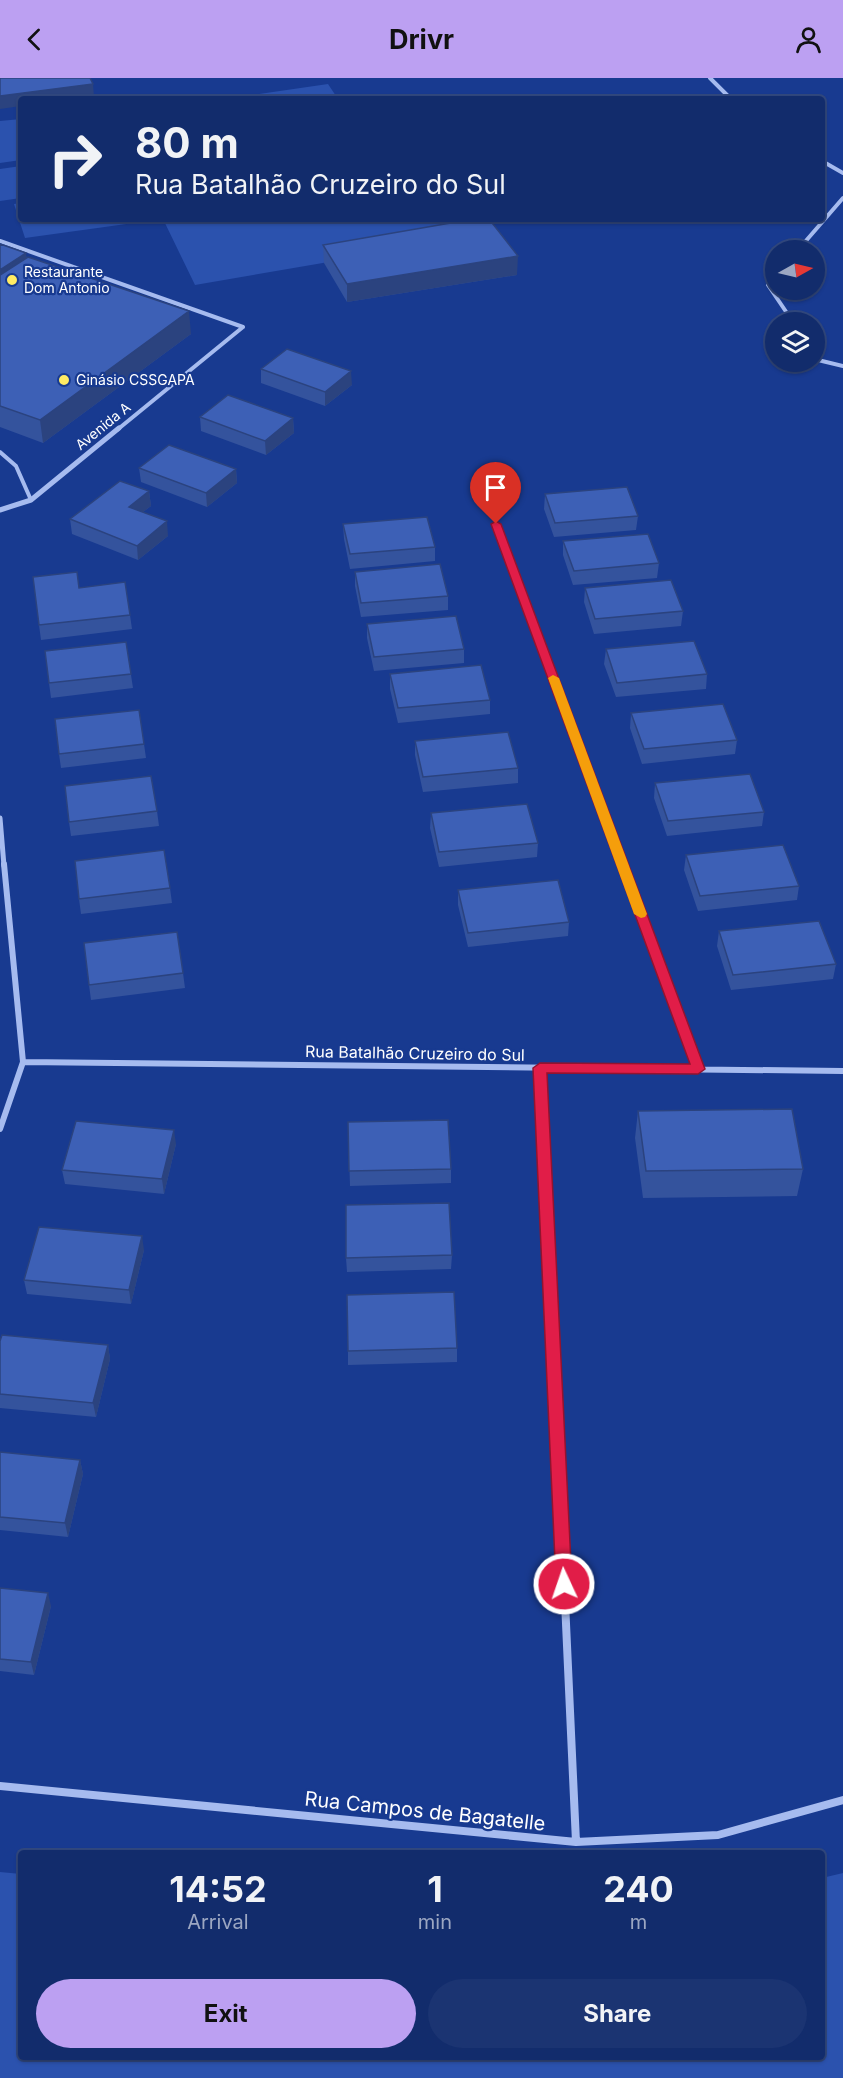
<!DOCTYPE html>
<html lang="en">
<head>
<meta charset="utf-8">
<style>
	body { margin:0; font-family:Inter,sans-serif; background:#1b3472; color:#f1f3f6; height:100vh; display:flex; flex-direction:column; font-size:22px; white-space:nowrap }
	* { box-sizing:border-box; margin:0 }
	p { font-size:20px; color:#9ca7c2 }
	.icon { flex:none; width:33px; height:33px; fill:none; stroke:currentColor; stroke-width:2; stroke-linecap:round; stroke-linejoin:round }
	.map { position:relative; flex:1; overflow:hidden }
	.panel { position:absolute; left:18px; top:1772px; width:807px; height:210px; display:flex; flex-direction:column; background:#122c6c; border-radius:6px; box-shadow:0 2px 4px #0004,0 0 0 2px #31487f }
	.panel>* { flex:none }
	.top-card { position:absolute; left:18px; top:18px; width:807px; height:126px; border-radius:6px; box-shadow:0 2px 4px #0004,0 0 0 2px #31487f; background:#122c6c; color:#f1f3f6; overflow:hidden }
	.needle { width:39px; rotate:82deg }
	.fabs { position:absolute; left:765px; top:162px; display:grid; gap:12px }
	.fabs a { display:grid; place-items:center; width:60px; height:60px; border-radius:50%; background:#122c6c; box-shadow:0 2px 4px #0004,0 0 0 2px #31487f; font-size:30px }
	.pin { position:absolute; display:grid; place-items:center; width:51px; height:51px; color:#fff; margin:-62px -26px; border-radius:50% 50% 50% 0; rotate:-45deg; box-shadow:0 0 6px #0007 }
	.pin .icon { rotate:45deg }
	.me { position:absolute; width:66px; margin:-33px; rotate:357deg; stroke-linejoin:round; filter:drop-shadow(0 0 4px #0008) }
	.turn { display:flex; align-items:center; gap:21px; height:126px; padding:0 18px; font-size:27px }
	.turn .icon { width:78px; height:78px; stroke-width:2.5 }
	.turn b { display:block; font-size:42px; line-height:51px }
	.eta { display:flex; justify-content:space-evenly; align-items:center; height:102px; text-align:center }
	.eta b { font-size:36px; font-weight:700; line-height:42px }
	.cta { display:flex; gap:12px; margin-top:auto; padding:12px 18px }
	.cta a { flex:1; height:69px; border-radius:36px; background:#bca0f2; color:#111; font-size:24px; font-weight:700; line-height:69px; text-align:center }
	.cta a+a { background:#1b3472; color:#f1f3f6 }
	header { display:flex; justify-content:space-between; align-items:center; height:78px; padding:0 18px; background:#bca0f2; color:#111; font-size:27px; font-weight:700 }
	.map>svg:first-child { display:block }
</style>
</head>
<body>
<header><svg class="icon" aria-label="back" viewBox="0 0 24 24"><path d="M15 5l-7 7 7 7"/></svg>Drivr<svg class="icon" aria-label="person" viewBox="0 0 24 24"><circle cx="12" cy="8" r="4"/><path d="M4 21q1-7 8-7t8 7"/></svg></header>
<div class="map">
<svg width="843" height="2000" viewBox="0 0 843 2000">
	<rect width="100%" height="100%" fill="#183a90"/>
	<path fill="#2b52ae" d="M 328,6 L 338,21 L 224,21 Z
		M 21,41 L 21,82 L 0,85 L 0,43 Z
		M 21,88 L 21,120 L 0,123 L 0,91 Z
		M 21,125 L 21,141 L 147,141 L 148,143 L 25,160 L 14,126 Z
		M 163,141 L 475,141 L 486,157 L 195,207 Z
		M 0,1794 L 21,1796 L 21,1978 L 822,1978 L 822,1800 L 843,1795 L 843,2000 L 0,2000 Z"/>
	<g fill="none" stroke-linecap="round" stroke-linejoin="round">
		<path stroke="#a6bbef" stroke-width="4" d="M 0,374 L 16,388 L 31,422"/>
		<path stroke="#a6bbef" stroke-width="4" d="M 710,0 L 731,21
			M 822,83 L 843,95
			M 0,163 L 243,249
			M 798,172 L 843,120
			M 776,198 L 768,207 L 793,244
			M 814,277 L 818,282 L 843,288
			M 117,352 L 243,249"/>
		<path stroke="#a6bbef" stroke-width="5" d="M 0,432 L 31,422 L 119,350
			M 496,446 L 623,788
			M 0,740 L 4,788"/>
		<path stroke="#a6bbef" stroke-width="6" d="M 622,786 L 698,991
			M 23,984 L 843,993
			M 540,990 L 556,1329
			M 0,1051 L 23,984 L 4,786"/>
		<path stroke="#a6bbef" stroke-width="8" d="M 556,1327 L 576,1764
			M 0,1708 L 576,1764 L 718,1757 L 843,1722"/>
	</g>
	<path fill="#34539d" d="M 0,166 L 27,179 L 191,256 L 43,365 L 0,349 Z
		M 323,167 L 517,197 L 347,224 L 324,185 Z
		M 261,291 L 352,307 L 325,328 L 261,305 Z
		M 200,339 L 293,340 L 294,355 L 266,377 L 201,353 Z
		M 139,390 L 236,391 L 237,405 L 207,429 L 141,404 Z
		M 149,413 L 151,428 L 143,434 L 168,458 L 138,482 L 72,456 L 70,441 Z
		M 545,416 L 638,438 L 636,452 L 554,459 L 544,431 Z
		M 343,446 L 435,469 L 435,483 L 350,491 L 344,461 Z
		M 563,463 L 659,485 L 657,500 L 573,507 L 563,477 Z
		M 355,494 L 448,518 L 448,532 L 361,539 L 355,508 Z
		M 79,510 L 130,537 L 132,551 L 41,562 L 39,547 Z
		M 585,510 L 683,533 L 681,548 L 594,556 L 584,524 Z
		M 367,546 L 464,571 L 464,585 L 374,593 L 367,560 Z
		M 126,564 L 133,610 L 51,620 L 49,605 Z
		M 606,571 L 707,596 L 706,611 L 616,619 L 604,586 Z
		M 390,596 L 490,622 L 490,636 L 398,645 L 390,611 Z
		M 631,635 L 737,662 L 735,676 L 642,686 L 630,650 Z
		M 415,663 L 518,690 L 518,705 L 423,714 L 415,677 Z
		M 144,666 L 146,680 L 61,690 L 59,676 Z
		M 655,705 L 764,734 L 762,748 L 667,758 L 654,720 Z
		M 157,733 L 159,748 L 71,758 L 69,744 Z
		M 431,735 L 538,765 L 537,779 L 439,789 L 430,750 Z
		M 686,777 L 799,808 L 797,822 L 698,833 L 684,792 Z
		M 170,810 L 172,825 L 81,836 L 79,821 Z
		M 458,812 L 569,844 L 568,858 L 468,869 L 458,827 Z
		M 719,853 L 836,886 L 833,901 L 731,912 L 717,868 Z
		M 183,895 L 185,910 L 91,922 L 89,907 Z
		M 638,1033 L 803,1091 L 797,1118 L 643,1120 L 635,1060 Z
		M 348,1044 L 451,1091 L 451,1105 L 350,1108 Z
		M 176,1066 L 164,1116 L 65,1106 L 62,1092 Z
		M 144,1172 L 131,1226 L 27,1216 L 24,1202 Z
		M 452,1177 L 451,1191 L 347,1194 L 346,1180 Z
		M 0,1263 L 108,1267 L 110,1281 L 96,1339 L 0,1330 Z
		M 457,1270 L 457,1284 L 348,1287 L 348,1273 Z
		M 0,1374 L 80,1382 L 83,1396 L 68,1459 L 0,1452 Z
		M 0,1510 L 51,1528 L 34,1597 L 0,1593 Z"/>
	<path fill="#2b437f" d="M 93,6 L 94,19 L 78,21 L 21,21 L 21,28 L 0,31 L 0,18 Z
		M 26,175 L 29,198 L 0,217 L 0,192 Z
		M 518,178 L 517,197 L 347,224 L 347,206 Z
		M 189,233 L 191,256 L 43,365 L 40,342 Z
		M 351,293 L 352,307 L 325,328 L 325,314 Z
		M 293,340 L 294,355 L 266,377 L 265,363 Z
		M 236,391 L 237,405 L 207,429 L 206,415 Z
		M 149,413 L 151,428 L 131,443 L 129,429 Z
		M 167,443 L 168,458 L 138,482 L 137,468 Z
		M 174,1052 L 176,1066 L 164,1116 L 162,1101 Z
		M 142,1158 L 144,1172 L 131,1226 L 129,1212 Z
		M 108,1267 L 110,1281 L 96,1339 L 93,1325 Z
		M 80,1382 L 83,1396 L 68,1459 L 65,1445 Z
		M 48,1515 L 51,1528 L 34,1597 L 31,1584 Z"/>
	<path fill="#3d60b6" stroke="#2b437f" stroke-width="1.5" d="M 0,0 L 90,0 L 93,6 L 0,18 Z
		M 474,141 L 489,141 L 518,178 L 347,206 L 323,167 Z
		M 0,166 L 26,175 L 0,192 Z
		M 28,179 L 189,233 L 40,342 L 0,328 L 0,197 Z
		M 287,271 L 351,293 L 325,314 L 261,291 Z
		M 228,317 L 293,340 L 265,363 L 200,339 Z
		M 169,367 L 236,391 L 206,415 L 139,390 Z
		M 120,403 L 149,413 L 129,429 L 167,443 L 137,468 L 70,441 Z
		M 627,409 L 638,438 L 555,445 L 545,416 Z
		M 427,439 L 435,469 L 350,476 L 343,446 Z
		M 648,456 L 659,485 L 574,493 L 563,463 Z
		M 440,486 L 448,518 L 361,525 L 355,494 Z
		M 77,494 L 79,510 L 125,504 L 130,537 L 39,547 L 33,499 Z
		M 671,502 L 683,533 L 595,541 L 585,510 Z
		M 456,538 L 464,571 L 374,579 L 367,546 Z
		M 694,563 L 707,596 L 617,605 L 606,571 Z
		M 126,564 L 131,596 L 49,605 L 45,573 Z
		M 481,587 L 490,622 L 398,630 L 390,596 Z
		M 723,626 L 737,662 L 644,671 L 631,635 Z
		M 139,632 L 144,666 L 59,676 L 55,641 Z
		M 508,654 L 518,690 L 423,699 L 415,663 Z
		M 750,696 L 764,734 L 668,743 L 655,705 Z
		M 151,698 L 157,733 L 69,744 L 65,708 Z
		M 527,726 L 538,765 L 439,774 L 431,735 Z
		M 783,767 L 799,808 L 700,818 L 686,777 Z
		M 164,772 L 170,810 L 79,821 L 75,783 Z
		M 558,802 L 569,844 L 468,855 L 458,812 Z
		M 819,843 L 836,886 L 733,897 L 719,853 Z
		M 177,854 L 183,895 L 89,907 L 84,865 Z
		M 792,1031 L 803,1091 L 646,1093 L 638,1033 Z
		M 448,1042 L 451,1091 L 349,1093 L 348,1044 Z
		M 76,1043 L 174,1052 L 162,1101 L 62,1092 Z
		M 449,1125 L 452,1177 L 346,1180 L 346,1127 Z
		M 39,1149 L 142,1158 L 129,1212 L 24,1202 Z
		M 454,1214 L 457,1270 L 348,1273 L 347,1217 Z
		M 2,1257 L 108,1267 L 93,1325 L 0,1316 L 0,1263 Z
		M 0,1374 L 80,1382 L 65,1445 L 0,1439 Z
		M 0,1510 L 48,1515 L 31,1584 L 0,1581 Z"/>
	<path fill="#e11d48" stroke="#92132f" stroke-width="1.5" d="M 496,443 L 501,446 L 705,991 L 698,996 L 547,995 L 572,1506 L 570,1511 L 564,1513 L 558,1511 L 556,1506 L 533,990 L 540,985 L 690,986 L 491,446 Z"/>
	<path fill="#f59e0b" d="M 553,597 L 559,600 L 647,836 L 645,839 L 641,840 L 634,836 L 548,600 Z"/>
	<g fill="#ffeb64" stroke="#183a90" stroke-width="2">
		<circle cx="12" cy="202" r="6"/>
		<circle cx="64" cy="302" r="6"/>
	</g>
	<g text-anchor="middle" stroke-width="4.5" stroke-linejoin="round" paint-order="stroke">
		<g font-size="14" fill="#fff" stroke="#183a90" text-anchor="start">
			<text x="24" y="199">Restaurante<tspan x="24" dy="16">Dom Antonio</tspan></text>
			<text x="76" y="307">Ginásio CSSGAPA</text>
		</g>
		<g font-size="14" fill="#fff" stroke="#183a90">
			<text transform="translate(103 348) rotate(-39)" y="5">Avenida A</text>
		</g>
		<g font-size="16" fill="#fff" stroke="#183a90">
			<text transform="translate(415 975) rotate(1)" y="6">Rua Batalhão Cruzeiro do Sul</text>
		</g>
		<g font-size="20" fill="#fff" stroke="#183a90">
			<text transform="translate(425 1733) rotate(6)" y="7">Rua Campos de Bagatelle</text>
		</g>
	</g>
</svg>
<div class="fabs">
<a><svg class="needle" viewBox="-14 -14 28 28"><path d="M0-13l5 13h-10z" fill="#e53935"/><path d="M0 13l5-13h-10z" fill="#9ca7c2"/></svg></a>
<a><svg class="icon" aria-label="layers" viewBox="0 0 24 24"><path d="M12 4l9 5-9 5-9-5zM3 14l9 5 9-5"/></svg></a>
</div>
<div class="pin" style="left:496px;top:446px;background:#d93025"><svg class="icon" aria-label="arrive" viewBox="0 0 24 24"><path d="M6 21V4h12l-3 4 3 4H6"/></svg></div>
<svg class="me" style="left:564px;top:1506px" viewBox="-20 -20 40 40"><circle r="17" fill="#e11d48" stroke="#fff" stroke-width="3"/><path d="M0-11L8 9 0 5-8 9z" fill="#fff"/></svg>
<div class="top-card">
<div class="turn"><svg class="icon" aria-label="right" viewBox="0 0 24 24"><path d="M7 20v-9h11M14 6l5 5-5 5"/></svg><div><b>80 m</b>Rua Batalhão Cruzeiro do Sul</div></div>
</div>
<section class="panel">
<div class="eta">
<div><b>14:52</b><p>Arrival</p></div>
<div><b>1</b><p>min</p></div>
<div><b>240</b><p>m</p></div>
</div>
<div class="cta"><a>Exit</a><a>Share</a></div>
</section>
</div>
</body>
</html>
